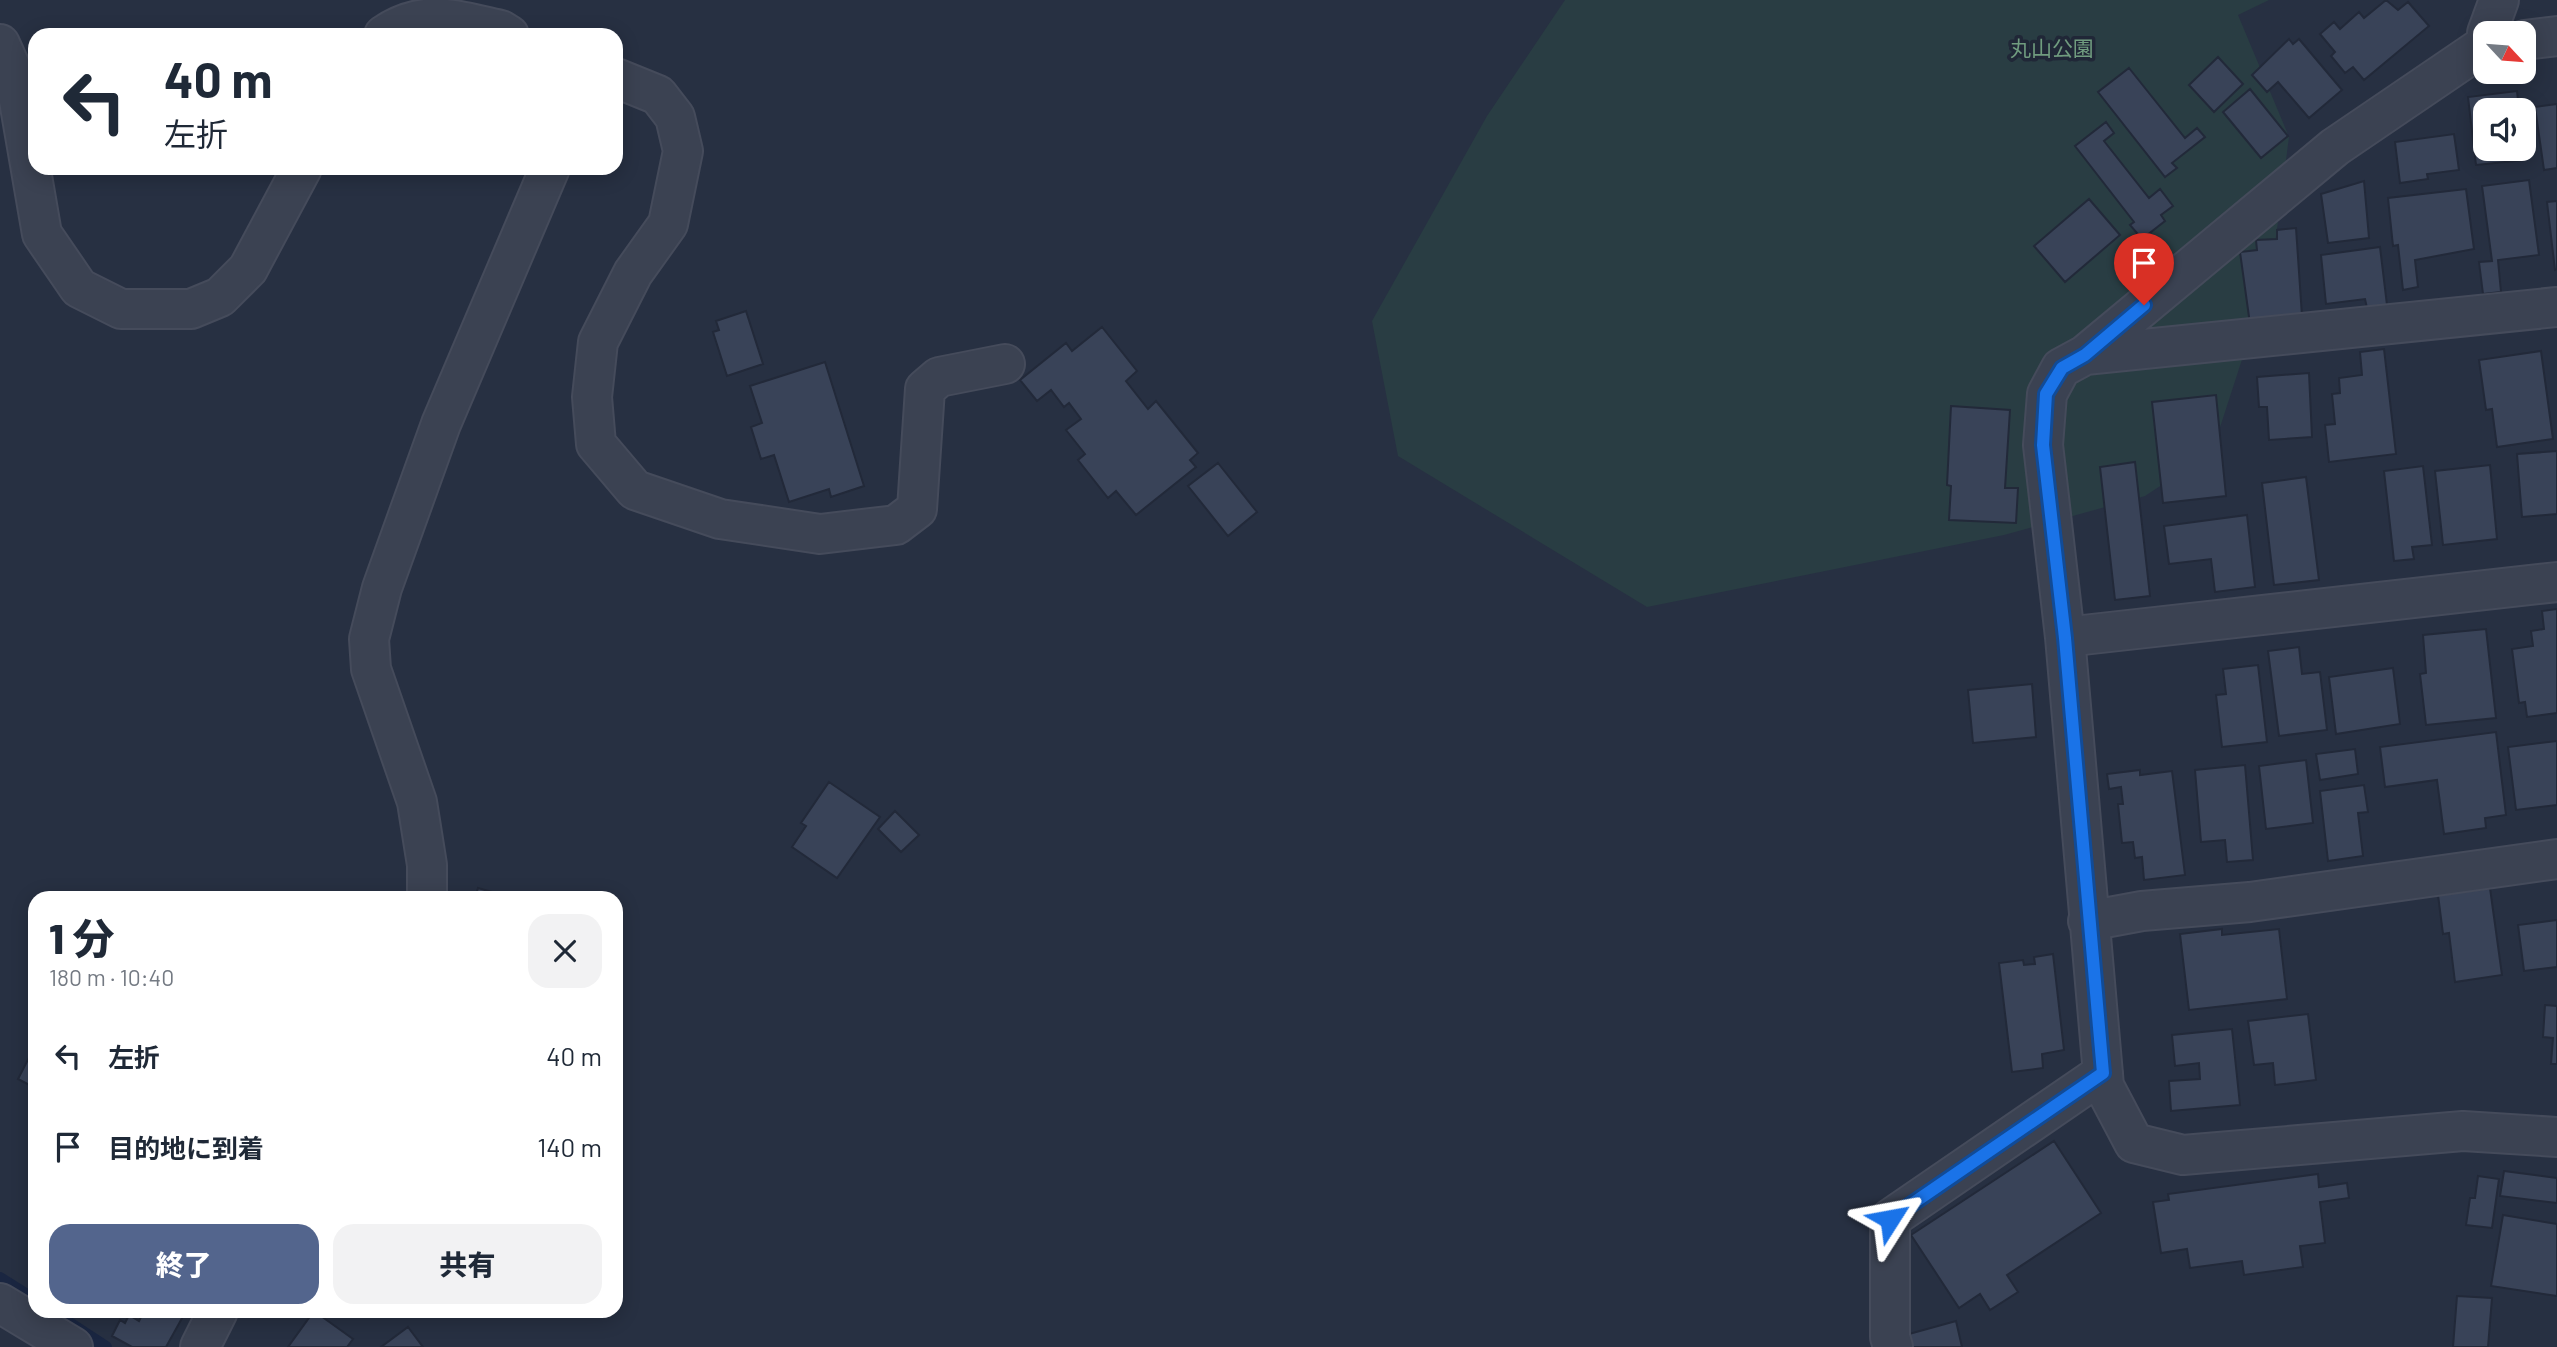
<!DOCTYPE html>
<html lang="ja">
<head>
<meta charset="utf-8">
<style>
	body { margin:0; font-family:Barlow,"Noto Sans JP",sans-serif; background:#f2f2f3; color:#1f2937; height:100vh; display:flex; flex-direction:column; font-size:26px; white-space:nowrap }
	* { box-sizing:border-box; margin:0 }
	p { font-size:23px; color:#747a83 }
	.icon { flex:none; width:38px; height:38px; fill:none; stroke:currentColor; stroke-width:2; stroke-linecap:round; stroke-linejoin:round }
	.map { position:relative; flex:1; overflow:hidden }
	.sheet { position:absolute; left:28px; top:891px; width:595px; height:427px; display:flex; flex-direction:column; background:#fff; border-radius:21px; box-shadow:0 4px 18px #0003 }
	.sheet>* { flex:none }
	.banner { position:absolute; left:28px; top:28px; width:595px; height:147px; border-radius:21px; box-shadow:0 4px 18px #0003; background:#fff; color:#1f2937; overflow:hidden }
	.needle { width:46px; rotate:116deg }
	.controls { position:absolute; left:2473px; top:21px; display:grid; gap:14px }
	.controls a { display:grid; place-items:center; width:63px; height:63px; border-radius:14px; background:#fff; box-shadow:0 4px 18px #0003; font-size:35px }
	.pin { position:absolute; display:grid; place-items:center; width:60px; height:60px; color:#fff; margin:-72px -30px; border-radius:50% 50% 50% 0; rotate:-45deg; box-shadow:0 0 7px #0007 }
	.pin .icon { rotate:45deg }
	.me { position:absolute; width:77px; margin:-38px; rotate:56deg; stroke-linejoin:round; filter:drop-shadow(0 0 5px #0008) }
	.turn { display:flex; align-items:center; gap:24px; height:147px; padding:0 21px; font-size:32px }
	.turn .icon { width:91px; height:91px; stroke-width:2.5 }
	.turn b { display:block; font-size:49px; line-height:60px }
	.round { display:grid; place-items:center; flex:none; width:74px; height:74px; border-radius:21px; background:#f2f2f3 }
	.overview { display:flex; align-items:center; justify-content:space-between; height:119px; padding:0 21px }
	h1 { font-size:42px; font-weight:800; line-height:52px }
	.action { display:flex; gap:14px; margin-top:auto; padding:14px 21px }
	.action a { flex:1; height:80px; border-radius:21px; background:#53658d; color:#fff; font-size:28px; font-weight:800; line-height:80px; text-align:center }
	.action a+a { background:#f2f2f3; color:#1f2937 }
	ul { padding:0; list-style:none }
	li { display:flex; align-items:center; gap:21px; height:91px; padding:0 21px }
	li div { flex:1 }
	li b { display:block; font-size:26px }
	li em { font-style:normal }
	.map>svg:first-child { display:block }
</style>
</head>
<body>
<div class="map">
<svg width="2557" height="1347" viewBox="0 0 2557 1347">
	<rect width="100%" height="100%" fill="#273042"/>
	<path fill="#293d43" d="M 1565,0 L 2269,0 L 2238,15 L 2289,137 L 2272,267 L 2212,452 L 2145,496 L 2004,535 L 1647,607 L 1398,456 L 1372,321 L 1487,116 Z"/>
	<g fill="none" stroke-linecap="round" stroke-linejoin="round">
		<path stroke="#1a2641" stroke-width="12" d="M 0,1278 L 35,1300
			M 51,1311 L 106,1347"/>
	</g>
	<path fill="#394358" stroke="#222939" stroke-width="2" d="M 2386,0 L 2398,10 L 2408,2 L 2429,26 L 2364,80 L 2353,67 L 2345,73 L 2331,56 L 2335,52 L 2320,34 L 2334,22 L 2340,29 L 2359,12 L 2364,18 Z
		M 2289,39 L 2293,44 L 2299,39 L 2342,90 L 2309,118 L 2278,82 L 2267,92 L 2252,75 Z
		M 2218,57 L 2243,84 L 2214,112 L 2189,85 Z
		M 2129,68 L 2185,138 L 2197,128 L 2205,137 L 2172,163 L 2177,168 L 2165,177 L 2098,92 Z
		M 2250,89 L 2288,136 L 2261,158 L 2223,112 Z
		M 2517,91 L 2519,110 L 2485,110 L 2485,149 L 2523,149 L 2524,160 L 2476,165 L 2468,97 Z
		M 2557,104 L 2557,168 L 2544,170 L 2535,107 Z
		M 2106,122 L 2114,133 L 2104,141 L 2149,198 L 2160,189 L 2173,206 L 2161,215 L 2165,221 L 2142,239 L 2130,225 L 2134,222 L 2075,146 Z
		M 2454,134 L 2459,170 L 2427,174 L 2428,179 L 2400,183 L 2395,142 Z
		M 2529,180 L 2539,255 L 2498,260 L 2501,292 L 2483,294 L 2479,262 L 2492,261 L 2482,186 Z
		M 2364,181 L 2369,238 L 2328,243 L 2321,194 Z
		M 2466,189 L 2474,249 L 2415,260 L 2418,287 L 2403,290 L 2398,245 L 2393,246 L 2388,198 Z
		M 2089,199 L 2120,235 L 2065,282 L 2034,246 Z
		M 2557,201 L 2557,269 L 2555,270 L 2547,202 Z
		M 2296,228 L 2302,316 L 2250,324 L 2240,252 L 2257,250 L 2256,240 L 2277,239 L 2277,230 Z
		M 2380,247 L 2387,305 L 2367,308 L 2365,299 L 2326,304 L 2321,255 Z
		M 746,311 L 763,364 L 727,376 L 713,332 L 719,330 L 716,321 Z
		M 1102,327 L 1137,371 L 1126,381 L 1148,409 L 1156,401 L 1198,453 L 1190,460 L 1196,467 L 1136,515 L 1116,491 L 1108,498 L 1078,460 L 1085,454 L 1066,430 L 1081,419 L 1069,403 L 1064,407 L 1051,390 L 1037,401 L 1020,380 L 1066,343 L 1072,351 Z
		M 2384,349 L 2396,454 L 2329,462 L 2325,425 L 2335,424 L 2332,394 L 2340,393 L 2339,378 L 2362,375 L 2360,352 Z
		M 2541,351 L 2553,439 L 2497,447 L 2492,409 L 2486,410 L 2479,360 Z
		M 825,362 L 864,486 L 831,497 L 829,489 L 789,502 L 774,455 L 761,459 L 751,427 L 762,423 L 750,386 Z
		M 2309,373 L 2312,437 L 2269,440 L 2267,407 L 2259,407 L 2257,377 Z
		M 2216,395 L 2226,496 L 2163,503 L 2152,402 Z
		M 1951,406 L 2010,410 L 2005,488 L 2018,488 L 2016,523 L 1949,520 L 1951,486 L 1947,485 Z
		M 2557,451 L 2557,514 L 2522,517 L 2517,454 Z
		M 2135,462 L 2150,596 L 2115,600 L 2100,467 Z
		M 1218,463 L 1257,512 L 1228,536 L 1188,486 Z
		M 2490,465 L 2497,539 L 2443,545 L 2435,471 Z
		M 2423,466 L 2432,545 L 2412,547 L 2414,559 L 2394,561 L 2384,471 Z
		M 2306,477 L 2319,580 L 2274,585 L 2262,483 Z
		M 2247,515 L 2255,587 L 2215,592 L 2211,559 L 2169,564 L 2164,526 Z
		M 2557,609 L 2557,713 L 2527,717 L 2525,702 L 2519,703 L 2512,649 L 2533,646 L 2531,631 L 2544,629 L 2542,611 Z
		M 2486,629 L 2496,718 L 2426,725 L 2420,674 L 2426,673 L 2423,635 Z
		M 2299,647 L 2302,674 L 2320,672 L 2327,730 L 2279,736 L 2268,651 Z
		M 2258,665 L 2267,742 L 2222,747 L 2216,695 L 2226,694 L 2223,669 Z
		M 2393,668 L 2400,724 L 2336,734 L 2329,677 Z
		M 2032,684 L 2036,737 L 1973,743 L 1968,690 Z
		M 2496,732 L 2506,815 L 2485,818 L 2486,828 L 2444,834 L 2437,780 L 2385,787 L 2380,747 Z
		M 2557,741 L 2557,805 L 2516,810 L 2508,747 Z
		M 2355,749 L 2358,774 L 2320,780 L 2316,754 Z
		M 2306,760 L 2313,823 L 2266,829 L 2259,766 Z
		M 2245,765 L 2253,860 L 2227,862 L 2225,840 L 2201,842 L 2195,770 Z
		M 2140,770 L 2140,775 L 2172,771 L 2185,875 L 2144,880 L 2142,857 L 2135,858 L 2133,842 L 2122,843 L 2118,804 L 2123,804 L 2121,787 L 2109,789 L 2107,774 Z
		M 829,782 L 880,817 L 837,878 L 792,847 L 806,826 L 801,823 Z
		M 2364,785 L 2368,812 L 2358,813 L 2363,856 L 2328,861 L 2320,791 Z
		M 895,811 L 919,835 L 901,852 L 878,829 Z
		M 478,888 L 509,897 L 509,898 L 475,898 Z
		M 2490,888 L 2502,975 L 2455,982 L 2449,933 L 2443,934 L 2438,895 Z
		M 2557,920 L 2557,967 L 2524,971 L 2518,925 Z
		M 2222,929 L 2222,935 L 2279,929 L 2287,999 L 2189,1010 L 2180,934 Z
		M 2053,954 L 2064,1050 L 2042,1054 L 2043,1068 L 2012,1072 L 1999,963 L 2023,960 L 2024,965 L 2035,964 L 2034,957 Z
		M 2545,1005 L 2557,1006 L 2557,1064 L 2551,1064 L 2553,1038 L 2543,1037 Z
		M 2308,1014 L 2316,1080 L 2275,1085 L 2273,1063 L 2254,1065 L 2248,1021 Z
		M 2232,1029 L 2240,1105 L 2171,1111 L 2169,1081 L 2200,1079 L 2199,1063 L 2175,1066 L 2172,1035 Z
		M 35,1046 L 35,1088 L 18,1079 Z
		M 2054,1141 L 2101,1213 L 2007,1275 L 2018,1292 L 1990,1310 L 1980,1294 L 1959,1308 L 1911,1235 Z
		M 2504,1171 L 2557,1178 L 2557,1203 L 2500,1196 Z
		M 2318,1174 L 2319,1187 L 2347,1183 L 2349,1198 L 2320,1202 L 2325,1243 L 2300,1246 L 2303,1267 L 2244,1275 L 2242,1261 L 2190,1268 L 2187,1249 L 2161,1253 L 2153,1202 L 2169,1200 L 2168,1194 Z
		M 2478,1176 L 2499,1179 L 2492,1228 L 2466,1225 L 2470,1198 L 2475,1198 Z
		M 2503,1215 L 2557,1224 L 2557,1296 L 2491,1286 Z
		M 2457,1296 L 2492,1298 L 2488,1347 L 2453,1347 Z
		M 144,1311 L 152,1315 L 154,1311 L 186,1311 L 166,1347 L 132,1347 L 112,1336 L 120,1320 L 125,1323 L 129,1315 L 139,1321 Z
		M 314,1311 L 353,1339 L 347,1347 L 288,1347 Z
		M 1956,1321 L 1962,1347 L 1912,1347 L 1909,1334 Z
		M 408,1327 L 423,1347 L 381,1347 Z"/>
	<g fill="none" stroke-linecap="round" stroke-linejoin="round">
		<g stroke="#454b5b" stroke-width="42">
			<path id="street" d="M 2487,33 L 2499,0
				M 384,35 C 425,7 457,21 501,30 L 509,35
				M 2524,40 L 2557,36
				M 0,44 L 15,77 L 42,234 L 79,288 L 121,309 L 191,309 L 220,297 L 248,269 L 302,168
				M 2485,45 L 2335,147 L 2085,355 L 2061,368 L 2047,394 L 2043,445 L 2065,637 L 2104,1086 L 2134,1143 L 2183,1155 L 2463,1131 L 2557,1137
				M 616,78 L 658,95 L 675,117 L 683,151 L 668,224 L 633,273 L 598,342 L 592,397 L 596,444 L 635,490 L 720,519 L 820,534 L 896,525 L 917,509 L 925,389 L 939,377 L 1005,364
				M 2085,355 L 2557,307
				M 2065,637 L 2557,582
				M 427,898 L 427,865 L 417,802 L 371,669 L 369,639 L 382,588 L 441,424 L 550,168
				M 2088,921 L 2142,911 L 2250,902 L 2557,859
				M 0,1303 L 73,1347
				M 200,1347 L 218,1311
				M 1893,1347 L 1890,1337 L 1890,1219 L 2103,1073"/>
		</g>
		<use href="#street" stroke="#3b4252" stroke-width="38"/>
	</g>
	<g fill="none" stroke-linecap="round" stroke-linejoin="round">
		<g stroke="#114b97" stroke-width="18">
			<path id="route" d="M 1890,1219 L 2103,1073 L 2065,638 L 2043,445 L 2046,394 L 2062,368 L 2085,355 L 2144,305"/>
		</g>
		<use href="#route" stroke="#1a73e8" stroke-width="12"/>
	</g>
	<g text-anchor="middle" stroke-width="7" stroke-linejoin="round" paint-order="stroke">
		<g font-size="21" fill="#709c7f" stroke="#202737">
			<text x="2052" y="56">丸山公園</text>
		</g>
	</g>
</svg>
<div class="controls">
<a><svg class="needle" viewBox="-14 -14 28 28"><path d="M0-13l5 13h-10z" fill="#e53935"/><path d="M0 13l5-13h-10z" fill="#747a83"/></svg></a>
<a><svg class="icon" aria-label="sound" viewBox="0 0 24 24"><path d="M4 9h4l5-4v14l-5-4H4zM17 9q2 3 0 6"/></svg></a>
</div>
<div class="pin" style="left:2144px;top:305px;background:#d93025"><svg class="icon" aria-label="arrive" viewBox="0 0 24 24"><path d="M6 21V4h12l-3 4 3 4H6"/></svg></div>
<svg class="me" style="left:1890px;top:1219px" viewBox="-20 -20 40 40"><path d="M0-17L14 15 0 8-14 15z" fill="#1a73e8" stroke="#fff" stroke-width="4"/></svg>
<div class="banner">
<div class="turn"><svg class="icon" aria-label="left" viewBox="0 0 24 24"><path d="M17 20v-9H6M10 6l-5 5 5 5"/></svg><div><b>40 m</b>左折</div></div>
</div>
<section class="sheet">
<div class="overview"><div><h1>1 分</h1><p>180 m · 10:40</p></div><a class="round"><svg class="icon" aria-label="close" viewBox="0 0 24 24"><path d="M6 6l12 12M18 6L6 18"/></svg></a></div>
<ul>
<li><svg class="icon" aria-label="left" viewBox="0 0 24 24"><path d="M17 20v-9H6M10 6l-5 5 5 5"/></svg><div><b>左折</b></div><em>40 m</em></li>
<li><svg class="icon" aria-label="arrive" viewBox="0 0 24 24"><path d="M6 21V4h12l-3 4 3 4H6"/></svg><div><b>目的地に到着</b></div><em>140 m</em></li>
</ul>
<div class="action"><a>終了</a><a>共有</a></div>
</section>
</div>
</body>
</html>
